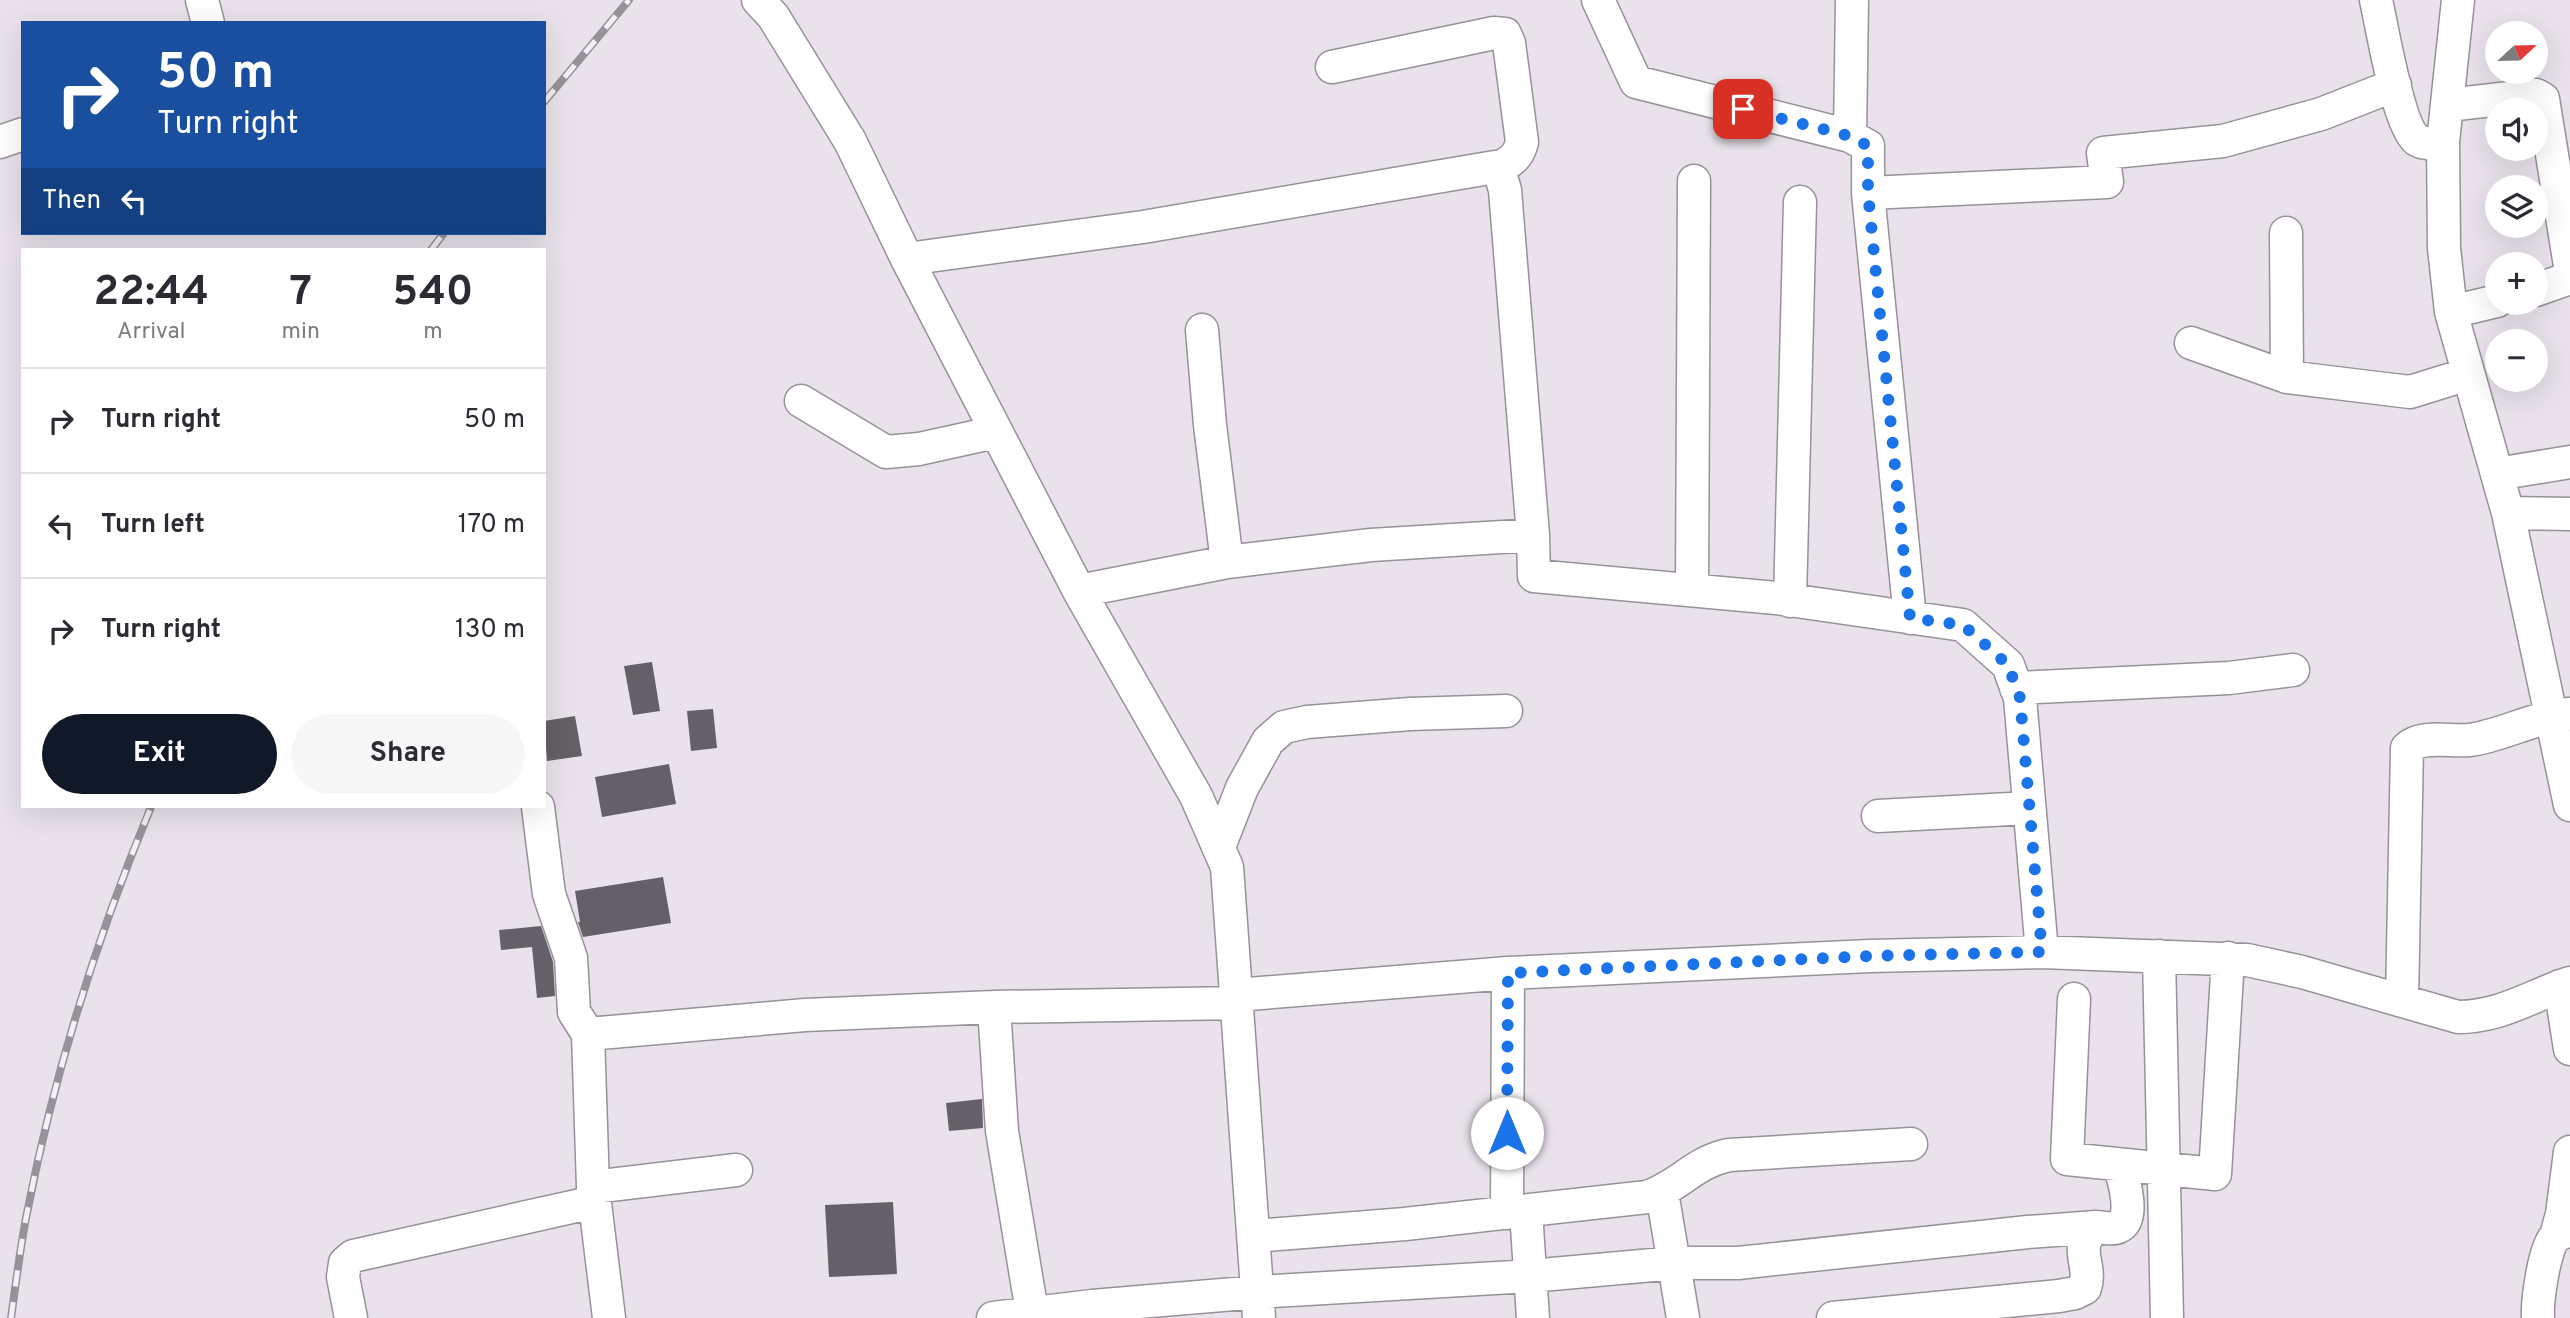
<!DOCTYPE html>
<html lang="en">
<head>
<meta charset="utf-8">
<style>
	body { margin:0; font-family:Overpass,sans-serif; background:#f7f7f7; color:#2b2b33; height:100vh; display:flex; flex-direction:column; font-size:26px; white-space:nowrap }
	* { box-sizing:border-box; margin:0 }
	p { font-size:23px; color:#7c7c81 }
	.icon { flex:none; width:38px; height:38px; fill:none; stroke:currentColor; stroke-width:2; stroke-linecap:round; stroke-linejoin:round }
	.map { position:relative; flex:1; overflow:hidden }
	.sheet { position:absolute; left:21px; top:248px; width:525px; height:560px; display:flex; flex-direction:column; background:#fff; border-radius:0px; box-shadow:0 7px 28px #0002 }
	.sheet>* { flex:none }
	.hud { position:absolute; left:21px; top:21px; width:525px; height:214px; border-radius:0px; box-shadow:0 7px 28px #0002; background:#1a4fa0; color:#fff; overflow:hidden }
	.needle { width:46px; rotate:68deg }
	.buttons { position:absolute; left:2485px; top:21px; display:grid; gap:14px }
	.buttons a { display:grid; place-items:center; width:63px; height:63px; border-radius:50%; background:#fff; box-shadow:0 7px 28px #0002; font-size:35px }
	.pin { position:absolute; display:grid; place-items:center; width:60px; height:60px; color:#fff; margin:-30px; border-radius:14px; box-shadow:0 4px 10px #0006 }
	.me { position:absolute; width:77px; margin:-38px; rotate:0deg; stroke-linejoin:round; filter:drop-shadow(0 0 5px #0008) }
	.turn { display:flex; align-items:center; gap:24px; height:147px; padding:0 21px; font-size:32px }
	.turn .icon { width:91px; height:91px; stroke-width:2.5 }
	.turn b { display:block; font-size:49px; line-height:60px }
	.then { display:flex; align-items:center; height:66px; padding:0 21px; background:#0003; gap:14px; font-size:26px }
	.eta { display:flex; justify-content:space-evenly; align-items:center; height:119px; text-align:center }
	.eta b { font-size:42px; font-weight:700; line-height:49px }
	.cta { display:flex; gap:14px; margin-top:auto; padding:14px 21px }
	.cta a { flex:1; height:80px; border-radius:42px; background:#111827; color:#fff; font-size:28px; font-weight:700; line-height:80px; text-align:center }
	.cta a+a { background:#f7f7f7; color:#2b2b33 }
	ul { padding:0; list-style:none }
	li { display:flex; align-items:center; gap:21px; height:105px; padding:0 21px; border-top:2px solid #e1e1e2 }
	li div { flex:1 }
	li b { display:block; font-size:26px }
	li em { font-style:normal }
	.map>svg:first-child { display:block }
</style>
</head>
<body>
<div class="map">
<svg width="2570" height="1318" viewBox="0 0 2570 1318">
	<rect width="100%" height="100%" fill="#e9e2eb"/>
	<path fill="#655f67" d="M 652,662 L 660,711 L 633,715 L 624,666 Z
		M 713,709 L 717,748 L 691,751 L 687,711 Z
		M 575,716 L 582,756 L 547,761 L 544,721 Z
		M 669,764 L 676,804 L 602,817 L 595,777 Z
		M 663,877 L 671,923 L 583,937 L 578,922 L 580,922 L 575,891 Z
		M 541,926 L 553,962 L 555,996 L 537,998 L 532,947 L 501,950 L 499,930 Z
		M 982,1099 L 983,1128 L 949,1131 L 946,1103 Z
		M 893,1202 L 897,1274 L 829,1277 L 825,1205 Z"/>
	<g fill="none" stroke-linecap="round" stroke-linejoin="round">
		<g stroke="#979199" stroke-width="35">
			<path id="minor" d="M 202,0 L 208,23
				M 758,0 L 773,16 L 850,141 L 907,259 L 1079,591 L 1196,796 L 1227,867 L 1259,1318
				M 1598,0 L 1636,82 L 1850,136
				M 1852,0 L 1850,136 L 1868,146 L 1868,193 L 1910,618
				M 2376,0 C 2382,26 2398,126 2417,140 C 2425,145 2434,143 2443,142
				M 2458,0 L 2443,142 L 2444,248 L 2451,312 L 2508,513 L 2570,805
				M 1332,67 L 1494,33 L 1505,34 L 1509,43 L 1522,142 C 1518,158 1511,161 1497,169
				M 2448,105 L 2536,95 L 2543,99 L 2570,266
				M 0,142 L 23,134
				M 1868,193 L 2107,182 L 2103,153 L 2223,141 L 2321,114 L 2395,85
				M 2286,233 L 2287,377
				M 907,259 L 1143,227 L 1495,167 L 1500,173 L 1505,190 L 1533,535
				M 2536,290 L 2570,278
				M 2451,312 L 2497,301
				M 1202,330 L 1210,425 L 1227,562
				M 2191,343 L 2287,377 L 2410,392 L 2468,374
				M 801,401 L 886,452 L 919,449 L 996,432
				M 2497,474 L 2570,462
				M 2508,513 L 2570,514
				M 1692,590 L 1694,181
				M 1079,591 L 1227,562 L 1371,545 L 1533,535 L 1534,576 L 1776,598 L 1963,625 L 2008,665 L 2020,698 L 2042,952
				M 1790,601 L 1800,202
				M 2016,688 L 2229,678 L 2293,670
				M 538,807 L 549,894 L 571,958 L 574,1012 L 588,1034
				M 1878,816 L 2029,808
				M 1219,847 L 1242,788 L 1268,741 L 1284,727 L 1307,722 L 1410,714 L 1506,711
				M 2159,956 L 2167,1318
				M 2560,986 L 2570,1049
				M 1236,995 L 1508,973 L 1870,956 L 2042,952 L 2247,960 L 2302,972 L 2458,1017 C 2501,1017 2530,996 2570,983
				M 2074,999 L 2067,1159 L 2215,1174 L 2228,958
				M 2402,1001 L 2407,748 C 2421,734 2451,742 2470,740 C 2504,735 2534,717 2569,714
				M 994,1007 L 1002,1131 L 1033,1318
				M 593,1187 L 736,1170
				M 1662,1192 L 1683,1318
				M 1526,1211 L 1533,1318
				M 1507,1213 L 1508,973
				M 1254,1236 L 1405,1224 L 1647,1197 C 1680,1186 1694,1162 1729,1155 L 1911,1144
				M 2556,1236 L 2562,1214 L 2570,1152
				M 351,1318 L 343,1277 L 345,1263 L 353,1256 L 594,1202
				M 609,1318 L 593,1187 L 588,1034 L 805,1015 L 994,1007 L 1237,1003
				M 993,1318 L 1092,1306 L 1258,1292 L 1530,1276 L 1675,1263 L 1738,1263 L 2028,1232 L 2096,1227
				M 1833,1318 L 2059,1296 L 2075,1293 L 2085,1288 C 2093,1264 2071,1248 2096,1227 C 2102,1227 2112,1230 2118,1227 C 2136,1220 2124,1178 2118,1164
				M 2538,1318 C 2537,1301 2544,1249 2555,1237 C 2559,1234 2565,1232 2570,1230"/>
		</g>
		<use href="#minor" stroke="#fff" stroke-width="32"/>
		<g stroke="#979299" stroke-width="8">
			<path id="rail" d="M 544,102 L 629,0
				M 431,250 L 444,233
				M 11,1318 C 16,1283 20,1248 27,1213 C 54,1074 97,937 151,807"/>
		</g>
		<use href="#rail" stroke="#f6eff8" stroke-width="5" stroke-dasharray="16" stroke-linecap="butt"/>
	</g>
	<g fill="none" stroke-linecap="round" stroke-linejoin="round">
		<path stroke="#1a73e8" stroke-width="12" stroke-dasharray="0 21.6" d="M 1507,1133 L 1508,973 L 1870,956 L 2042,952 L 2020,698 L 2008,665 L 1963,625 L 1910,618 L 1868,193 L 1868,146 L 1850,136 L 1743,109"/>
	</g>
</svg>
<div class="buttons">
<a><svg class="needle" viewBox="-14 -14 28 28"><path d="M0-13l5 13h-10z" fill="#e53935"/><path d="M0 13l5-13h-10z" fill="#7c7c81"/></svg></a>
<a><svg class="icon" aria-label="sound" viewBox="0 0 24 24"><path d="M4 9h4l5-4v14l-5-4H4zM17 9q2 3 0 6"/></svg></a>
<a><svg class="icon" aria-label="layers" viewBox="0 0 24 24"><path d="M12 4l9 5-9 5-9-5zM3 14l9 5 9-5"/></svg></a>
<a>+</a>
<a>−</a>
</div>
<div class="pin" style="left:1743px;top:109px;background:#d93025"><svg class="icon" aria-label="arrive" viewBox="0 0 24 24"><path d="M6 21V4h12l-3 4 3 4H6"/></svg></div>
<svg class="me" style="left:1507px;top:1133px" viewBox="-20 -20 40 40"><circle r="19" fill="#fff"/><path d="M0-13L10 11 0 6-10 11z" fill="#1a73e8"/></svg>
<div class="hud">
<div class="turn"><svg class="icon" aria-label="right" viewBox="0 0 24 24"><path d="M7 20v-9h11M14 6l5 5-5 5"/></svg><div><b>50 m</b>Turn right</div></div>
<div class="then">Then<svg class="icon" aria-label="left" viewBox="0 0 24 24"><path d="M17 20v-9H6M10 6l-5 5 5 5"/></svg></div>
</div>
<section class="sheet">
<div class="eta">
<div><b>22:44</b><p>Arrival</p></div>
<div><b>7</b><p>min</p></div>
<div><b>540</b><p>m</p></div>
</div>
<ul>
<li><svg class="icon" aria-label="right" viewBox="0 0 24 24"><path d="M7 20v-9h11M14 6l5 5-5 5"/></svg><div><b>Turn right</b></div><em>50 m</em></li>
<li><svg class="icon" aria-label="left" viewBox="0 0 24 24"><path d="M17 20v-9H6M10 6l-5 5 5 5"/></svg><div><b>Turn left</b></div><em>170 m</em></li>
<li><svg class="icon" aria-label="right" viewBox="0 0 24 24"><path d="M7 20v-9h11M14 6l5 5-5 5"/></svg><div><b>Turn right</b></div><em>130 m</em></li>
</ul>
<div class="cta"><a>Exit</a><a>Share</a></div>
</section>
</div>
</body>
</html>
